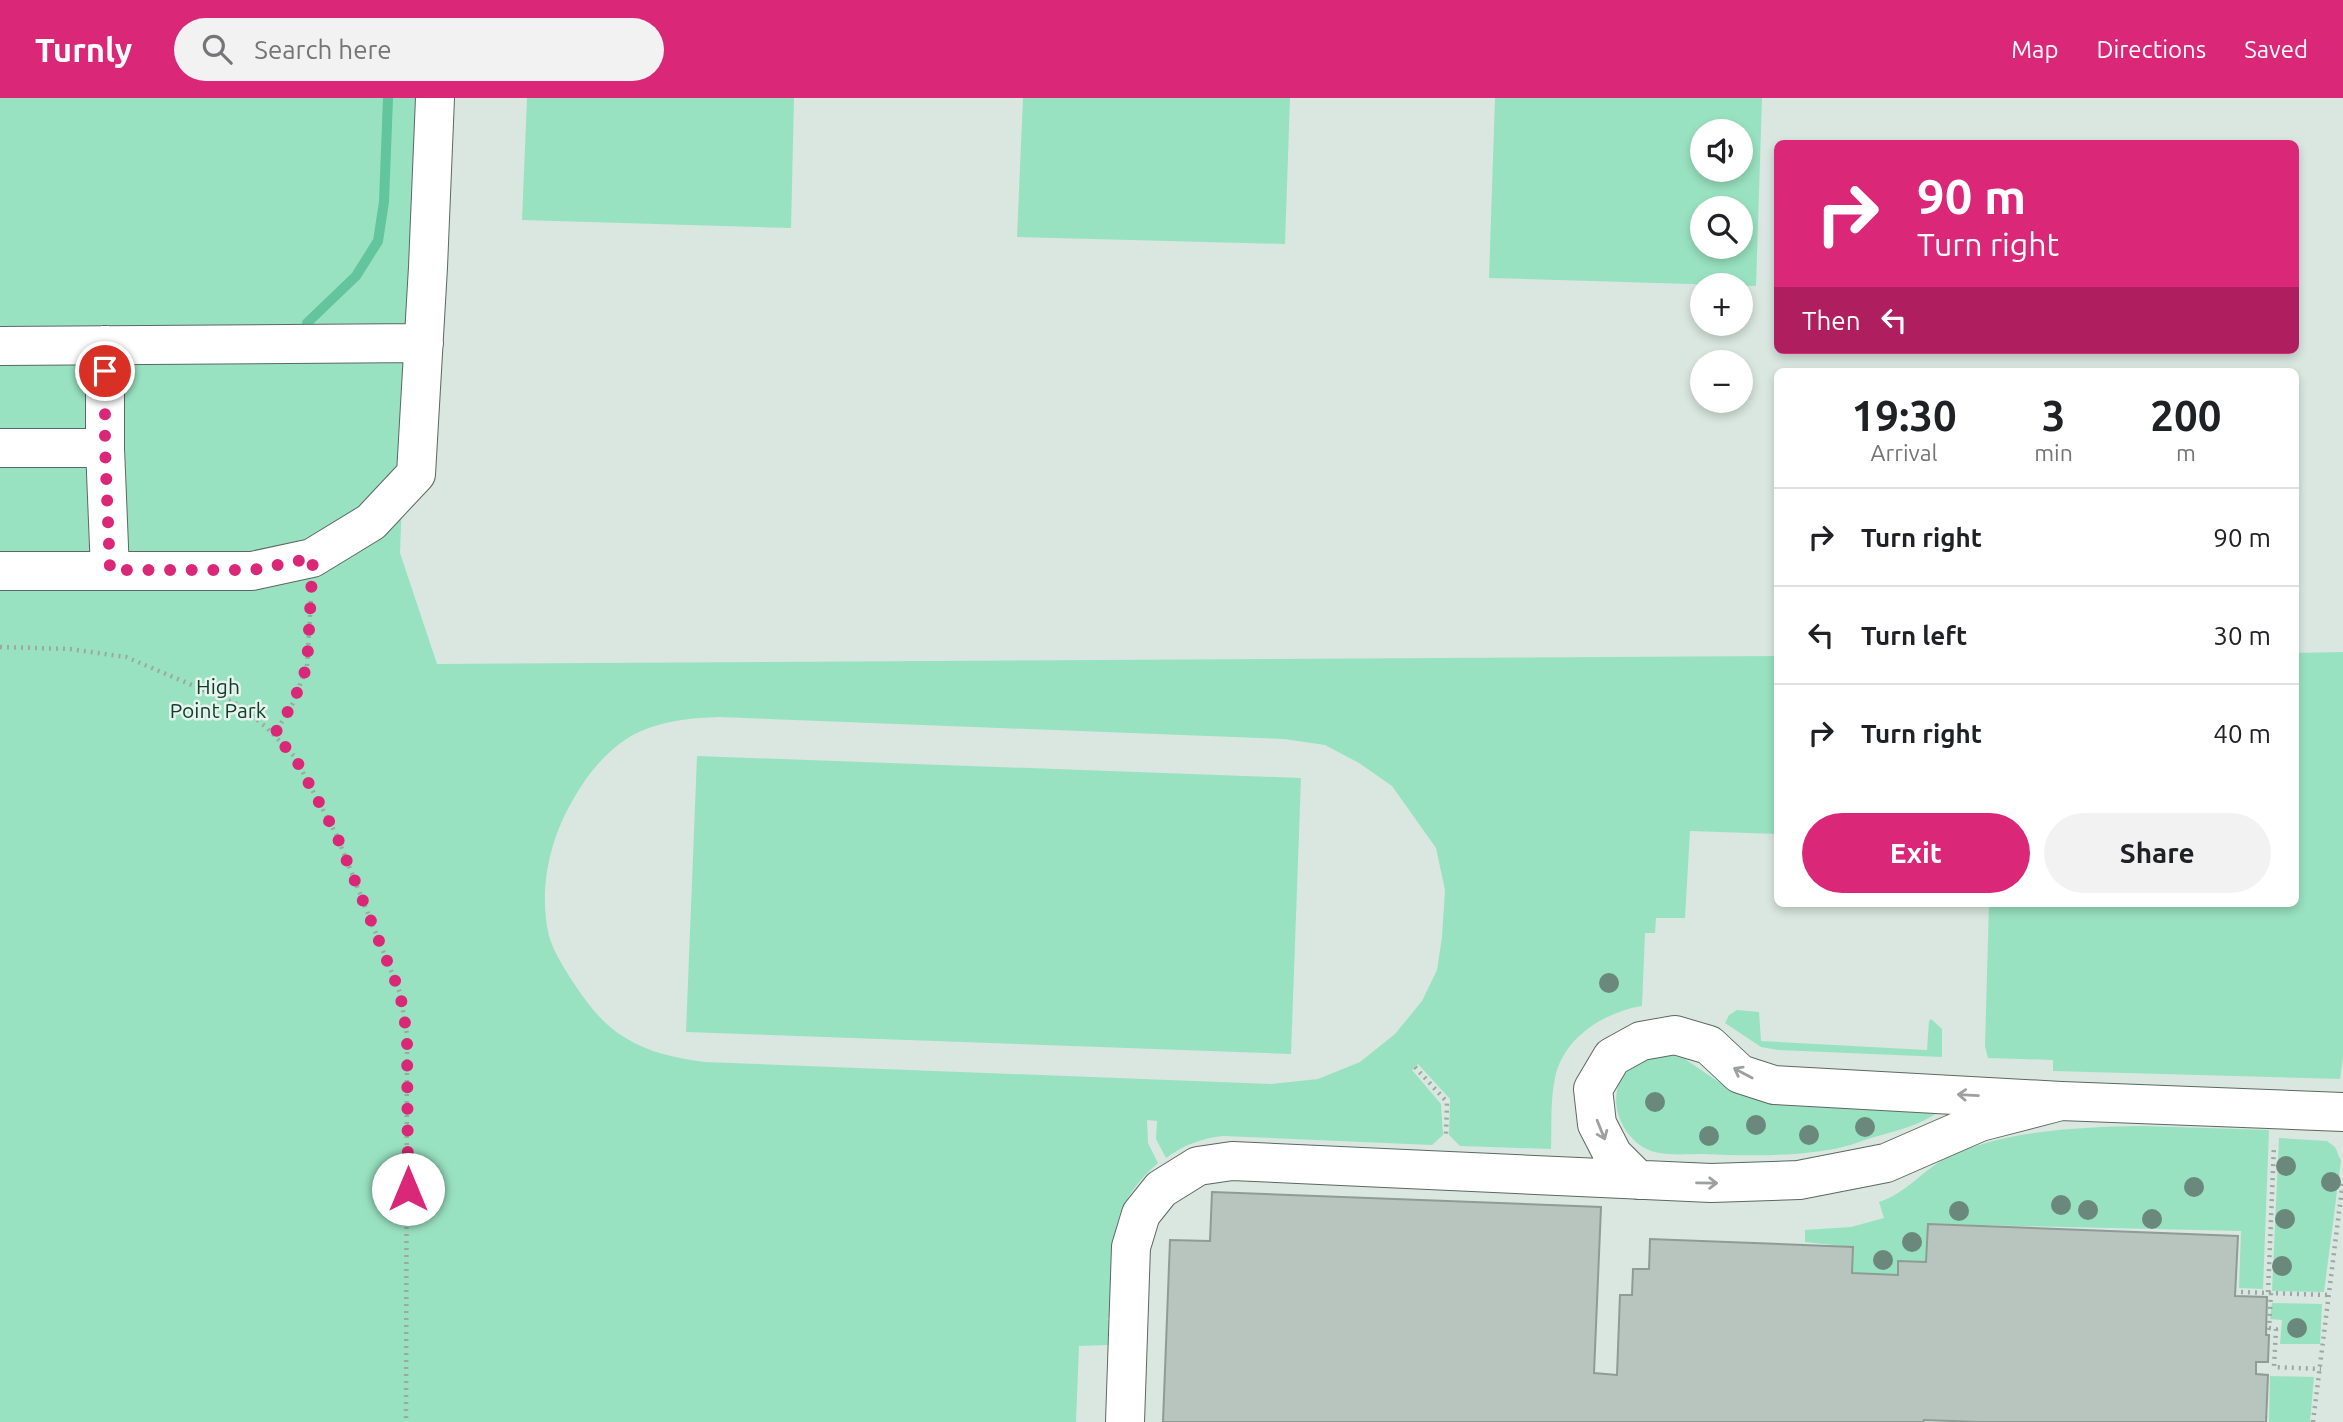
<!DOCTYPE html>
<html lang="en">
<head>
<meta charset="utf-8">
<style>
	body { margin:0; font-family:Ubuntu,sans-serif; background:#f2f2f2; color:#202124; height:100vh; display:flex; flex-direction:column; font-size:26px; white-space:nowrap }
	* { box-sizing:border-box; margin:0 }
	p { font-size:23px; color:#757577 }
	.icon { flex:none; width:38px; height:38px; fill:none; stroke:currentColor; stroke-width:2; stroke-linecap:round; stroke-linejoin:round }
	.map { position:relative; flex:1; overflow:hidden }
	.side { position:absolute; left:1774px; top:270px; width:525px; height:539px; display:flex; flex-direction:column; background:#fff; border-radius:10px; box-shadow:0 4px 10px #0003 }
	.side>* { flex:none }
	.guide { position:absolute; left:1774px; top:42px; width:525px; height:214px; border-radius:10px; box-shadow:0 4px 10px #0003; background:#db2777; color:#fff; overflow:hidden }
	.buttons { position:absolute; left:1690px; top:21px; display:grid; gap:14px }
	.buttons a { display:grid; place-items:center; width:63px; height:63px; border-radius:50%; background:#fff; box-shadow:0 4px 10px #0003; font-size:35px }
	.pin { position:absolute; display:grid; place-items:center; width:60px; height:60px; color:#fff; margin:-30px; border:4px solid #fff; border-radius:50%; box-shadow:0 2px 7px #0007 }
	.me { position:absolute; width:77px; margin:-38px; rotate:0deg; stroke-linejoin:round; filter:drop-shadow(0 0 5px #0008) }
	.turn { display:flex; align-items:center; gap:24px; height:147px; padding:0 28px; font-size:32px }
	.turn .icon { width:91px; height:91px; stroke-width:2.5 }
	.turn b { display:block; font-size:49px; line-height:60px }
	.then { display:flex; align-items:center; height:66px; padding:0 28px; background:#0003; gap:14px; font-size:26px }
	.eta { display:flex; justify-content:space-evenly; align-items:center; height:119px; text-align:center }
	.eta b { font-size:42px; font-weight:600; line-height:49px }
	.primary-button { display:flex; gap:14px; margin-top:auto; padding:14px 28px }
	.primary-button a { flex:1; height:80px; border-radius:42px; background:#db2777; color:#fff; font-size:28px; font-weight:600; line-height:80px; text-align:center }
	.primary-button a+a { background:#f2f2f2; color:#202124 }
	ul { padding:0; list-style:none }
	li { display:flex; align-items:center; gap:21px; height:98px; padding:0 28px; border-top:2px solid #e0e0e0 }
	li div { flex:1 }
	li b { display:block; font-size:26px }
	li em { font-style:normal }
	header { display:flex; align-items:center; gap:42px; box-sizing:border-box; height:98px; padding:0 35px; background:#db2777; color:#fff }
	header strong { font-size:33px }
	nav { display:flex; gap:38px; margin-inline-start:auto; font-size:24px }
	.search { width:490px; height:63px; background:#f2f2f2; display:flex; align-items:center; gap:18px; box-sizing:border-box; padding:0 24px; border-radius:38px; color:#757577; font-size:26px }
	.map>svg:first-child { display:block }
</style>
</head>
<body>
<header>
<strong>Turnly</strong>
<div class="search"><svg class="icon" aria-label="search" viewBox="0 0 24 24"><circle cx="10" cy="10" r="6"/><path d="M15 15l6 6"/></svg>Search here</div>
<nav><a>Map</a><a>Directions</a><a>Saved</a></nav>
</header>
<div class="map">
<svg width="2343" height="1324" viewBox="0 0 2343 1324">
	<rect width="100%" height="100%" fill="#d9e7e0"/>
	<path fill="#99e2c1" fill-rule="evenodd" d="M 0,0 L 417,0 L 400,455 L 437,566 L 1778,558 L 1778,736 L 1690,733 L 1685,820 L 1656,820 L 1655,835 L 1645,835 L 1642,908 C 1604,914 1563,940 1555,980 C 1550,1003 1552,1028 1551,1051 L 1460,1048 L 1449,1037 L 1450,1001 L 1418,966 L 1412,972 L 1441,1006 L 1443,1037 L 1432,1047 L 1223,1038 C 1202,1040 1184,1047 1166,1060 L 1156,1041 L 1157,1023 L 1147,1022 L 1148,1045 L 1158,1065 C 1103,1113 1114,1152 1112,1219 L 1108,1219 L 1108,1223 L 1111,1224 L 1109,1247 L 1079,1248 L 1076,1324 L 0,1324 ZM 719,619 L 1284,641 L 1325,647 L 1359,665 L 1392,688 L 1436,750 L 1445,792 L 1442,839 L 1437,872 L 1422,903 L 1395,936 L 1360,964 L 1318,981 L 1271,986 L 705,964 C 676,960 649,955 624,939 C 604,927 590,909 577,890 C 567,875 554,855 549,838 C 538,791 550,740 574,700 C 590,672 614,643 646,631 C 670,622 693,620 719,619 Z
		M 527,0 L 794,0 L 791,130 L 522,122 Z
		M 1023,0 L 1290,0 L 1285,146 L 1017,139 Z
		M 1495,0 L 1762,0 L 1756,188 L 1489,180 ZM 1703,33 L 1741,33 L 1741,72 L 1703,72 ZM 1703,110 L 1741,110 L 1741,149 L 1703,149 Z
		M 2343,554 L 2343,959 L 2340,981 L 2053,973 L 2053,962 L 1988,960 L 1985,948 L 1989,805 L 2296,805 L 2296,555 Z
		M 697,658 L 1301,680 L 1291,956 L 686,934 Z
		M 1737,912 L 1759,914 L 1761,943 L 1927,952 L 1929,923 L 1931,921 L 1942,931 L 1942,959 L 1778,952 L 1761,949 L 1725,925 L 1729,917 Z
		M 1671,957 L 1685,961 L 1735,995 L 1766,1003 L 1937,1015 C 1919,1027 1900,1032 1878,1038 C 1866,1041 1855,1046 1843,1049 C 1801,1059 1747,1058 1704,1056 C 1687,1056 1667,1058 1651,1053 C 1619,1041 1602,993 1631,970 C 1643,961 1656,958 1671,957 Z
		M 2142,1028 L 2269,1032 L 2263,1191 L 2239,1190 L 2241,1133 L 1928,1126 L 1926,1164 L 1899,1163 L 1898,1177 L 1852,1175 L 1853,1149 L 1805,1144 L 1805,1132 L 1851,1129 L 1884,1120 L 1879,1104 C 1905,1096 1922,1073 1946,1060 C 2002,1032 2081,1029 2142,1028 Z
		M 2279,1040 L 2327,1043 L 2335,1049 L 2341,1063 L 2324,1194 L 2272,1193 Z
		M 2272,1205 L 2322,1206 L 2320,1246 L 2280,1246 L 2282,1222 L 2270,1221 Z
		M 2270,1278 L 2314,1279 L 2310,1324 L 2269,1324 Z"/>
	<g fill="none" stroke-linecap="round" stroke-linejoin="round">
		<path stroke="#62c59d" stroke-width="10" d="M 307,225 L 356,178 L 378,143 L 384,104 L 388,0"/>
	</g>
	<path fill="#b8c5bf" stroke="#8f9b95" stroke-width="2" d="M 1212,1094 L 1601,1109 L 1594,1275 L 1617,1277 L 1620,1197 L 1632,1197 L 1633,1171 L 1649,1171 L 1650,1141 L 1853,1149 L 1852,1175 L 1898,1177 L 1898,1163 L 1926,1164 L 1928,1126 L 2238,1138 L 2235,1198 L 2267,1199 L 2266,1237 L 2269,1237 L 2268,1264 L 2256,1264 L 2256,1276 L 2268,1277 L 2266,1324 L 1980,1324 L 1924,1322 L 1923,1324 L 1163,1324 L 1170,1142 L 1210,1143 Z"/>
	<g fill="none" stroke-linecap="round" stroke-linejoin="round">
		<g stroke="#5c6862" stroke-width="40">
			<path id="minor" d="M 105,247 L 105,350 L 110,473
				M 0,248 L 424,245
				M 0,350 L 105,350
				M 0,473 L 252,473 L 312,460 L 371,424 L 416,376 L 428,169 L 435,0
				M 1638,1082 L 1613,1057 L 1597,1026 L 1593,991 L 1612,959 L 1641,943 L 1675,937 L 1709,947 L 1740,976 L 1774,987 L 2061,1003 L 2343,1014
				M 1125,1324 L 1131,1149 L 1141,1116 L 1161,1091 L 1198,1068 L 1232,1063 L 1711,1085 L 1799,1082 L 1886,1065 L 1980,1024 L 2061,1003"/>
		</g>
		<path stroke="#9da8a2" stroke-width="4.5" stroke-dasharray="2 5" stroke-linecap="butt" d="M 0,549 L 70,551 L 126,559 L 239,607 L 267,630 L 294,658 L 336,736 L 400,895 L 407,937 L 406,1324
			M 274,637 L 293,605 L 307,568 L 311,500
			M 1415,969 L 1447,1004 L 1446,1036
			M 2241,1194 L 2268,1195 L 2274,1047
			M 2269,1195 L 2329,1197
			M 2271,1195 L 2269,1230 L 2276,1231 L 2274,1269 L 2321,1271
			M 2313,1324 L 2343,1082"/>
		<use href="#minor" stroke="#fff" stroke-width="38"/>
	</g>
	<g fill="#6a897c">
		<circle cx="1609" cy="885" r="10"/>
		<circle cx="1655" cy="1004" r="10"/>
		<circle cx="1756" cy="1027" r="10"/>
		<circle cx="1865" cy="1029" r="10"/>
		<circle cx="1809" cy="1037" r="10"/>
		<circle cx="1709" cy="1038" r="10"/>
		<circle cx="2286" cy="1068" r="10"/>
		<circle cx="2331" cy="1084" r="10"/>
		<circle cx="2194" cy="1089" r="10"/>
		<circle cx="2061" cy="1107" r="10"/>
		<circle cx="2088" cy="1112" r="10"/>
		<circle cx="1959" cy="1113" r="10"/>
		<circle cx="2152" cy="1121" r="10"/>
		<circle cx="2285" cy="1121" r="10"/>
		<circle cx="1912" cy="1144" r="10"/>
		<circle cx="1883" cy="1162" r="10"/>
		<circle cx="2282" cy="1168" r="10"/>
		<circle cx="2297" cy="1230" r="10"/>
	</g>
	<defs><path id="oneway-shaft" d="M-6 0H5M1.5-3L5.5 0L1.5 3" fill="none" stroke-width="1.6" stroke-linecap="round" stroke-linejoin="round" transform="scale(1.75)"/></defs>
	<g stroke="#9ea09f">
		<use href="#oneway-shaft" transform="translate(1743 975) rotate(-152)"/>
		<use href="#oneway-shaft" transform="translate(1968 997) rotate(-177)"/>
		<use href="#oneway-shaft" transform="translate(1601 1032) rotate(68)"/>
		<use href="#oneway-shaft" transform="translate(1707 1085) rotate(1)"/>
	</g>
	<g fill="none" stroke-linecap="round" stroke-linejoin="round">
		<path stroke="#db2777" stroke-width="12" stroke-dasharray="0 21.6" d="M 105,273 L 105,349 L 110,472 L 253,472 L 313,460 L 307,568 L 293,605 L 274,637 L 294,658 L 336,736 L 400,895 L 407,937 L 408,1091"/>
	</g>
	<g text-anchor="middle" stroke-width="5" stroke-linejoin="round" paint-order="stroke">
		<g font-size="21" fill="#0f3c2b" stroke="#e7f4ed">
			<text x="218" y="596">High<tspan x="218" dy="24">Point Park</tspan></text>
		</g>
	</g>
</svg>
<div class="buttons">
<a><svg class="icon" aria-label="sound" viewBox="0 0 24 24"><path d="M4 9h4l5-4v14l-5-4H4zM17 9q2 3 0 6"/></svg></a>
<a><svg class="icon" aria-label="search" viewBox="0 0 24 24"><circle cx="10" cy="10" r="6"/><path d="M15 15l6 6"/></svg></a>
<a>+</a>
<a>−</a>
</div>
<div class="pin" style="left:105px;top:273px;background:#d93025"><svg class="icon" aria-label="arrive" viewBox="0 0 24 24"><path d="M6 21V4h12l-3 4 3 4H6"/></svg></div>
<svg class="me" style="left:408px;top:1091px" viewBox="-20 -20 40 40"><circle r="19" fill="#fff"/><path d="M0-13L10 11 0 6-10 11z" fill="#db2777"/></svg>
<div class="guide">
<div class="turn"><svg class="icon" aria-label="right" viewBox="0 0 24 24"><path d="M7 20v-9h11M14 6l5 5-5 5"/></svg><div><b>90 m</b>Turn right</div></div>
<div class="then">Then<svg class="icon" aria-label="left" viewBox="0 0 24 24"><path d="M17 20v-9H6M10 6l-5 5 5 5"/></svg></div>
</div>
<section class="side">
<div class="eta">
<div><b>19:30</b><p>Arrival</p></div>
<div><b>3</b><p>min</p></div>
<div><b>200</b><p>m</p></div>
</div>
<ul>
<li><svg class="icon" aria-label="right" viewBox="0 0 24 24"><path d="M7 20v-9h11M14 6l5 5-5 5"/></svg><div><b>Turn right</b></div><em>90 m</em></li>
<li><svg class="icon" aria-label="left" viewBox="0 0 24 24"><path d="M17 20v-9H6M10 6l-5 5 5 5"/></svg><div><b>Turn left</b></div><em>30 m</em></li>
<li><svg class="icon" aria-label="right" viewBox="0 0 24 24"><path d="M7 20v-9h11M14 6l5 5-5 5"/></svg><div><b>Turn right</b></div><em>40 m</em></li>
</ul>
<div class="primary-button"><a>Exit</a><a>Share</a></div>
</section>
</div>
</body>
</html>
